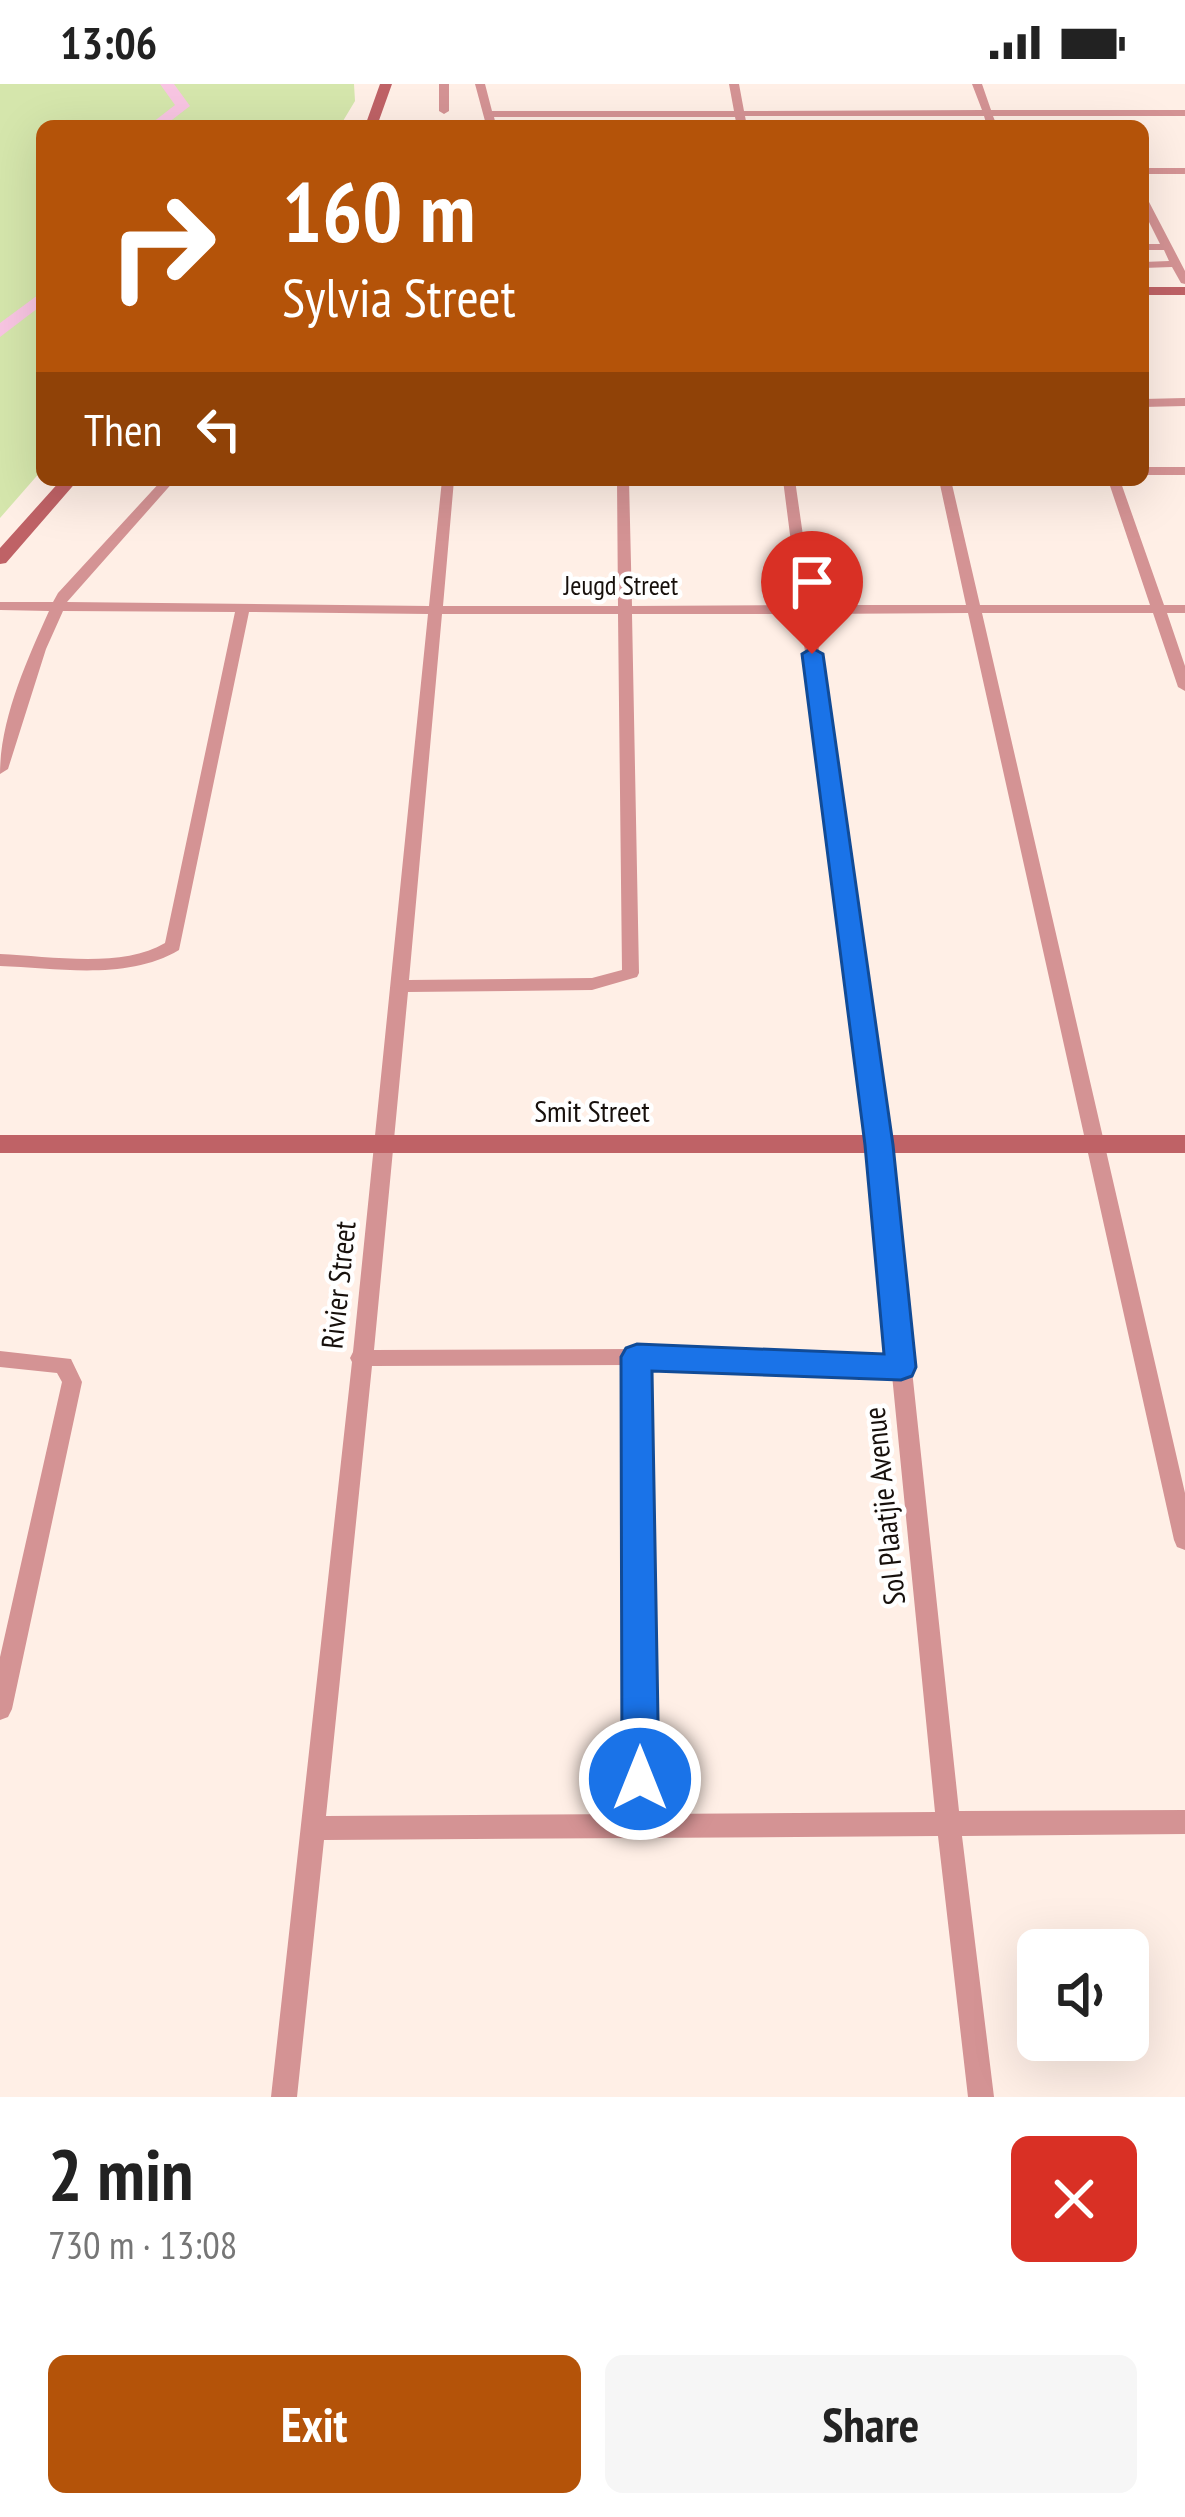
<!DOCTYPE html>
<html lang="en">
<head>
<meta charset="utf-8">
<style>
	body { margin:0; font-family:"PT Sans Narrow",sans-serif; background:#f6f6f6; color:#222; height:100vh; display:flex; flex-direction:column; font-size:45px; white-space:nowrap }
	* { box-sizing:border-box; margin:0 }
	p { font-size:39px; color:#767676 }
	.icon { flex:none; width:66px; height:66px; fill:none; stroke:currentColor; stroke-width:2; stroke-linecap:round; stroke-linejoin:round }
	.map { position:relative; height:2013px; overflow:hidden }
	.details { display:flex; flex-direction:column; background:#fff; flex:1 }
	.details>* { flex:none }
	.top-card { position:absolute; left:36px; top:36px; width:1113px; height:366px; border-radius:18px; box-shadow:0 12px 48px #0002; background:#b45309; color:#fff; overflow:hidden }
	.fabs { position:absolute; left:1017px; top:1845px; display:grid; gap:24px }
	.fabs a { display:grid; place-items:center; width:132px; height:132px; border-radius:18px; background:#fff; box-shadow:0 12px 48px #0002; font-size:60px }
	.pin { position:absolute; display:grid; place-items:center; width:102px; height:102px; color:#fff; margin:-123px -51px; border-radius:50% 50% 50% 0; rotate:-45deg; box-shadow:0 0 12px #0007 }
	.pin .icon { rotate:45deg }
	.me { position:absolute; width:132px; margin:-66px; rotate:0deg; stroke-linejoin:round; filter:drop-shadow(0 0 9px #0008) }
	.turn { display:flex; align-items:center; gap:42px; height:252px; padding:0 48px; font-size:54px }
	.turn .icon { width:156px; height:156px; stroke-width:2.5 }
	.turn b { display:block; font-size:84px; line-height:102px }
	.then { display:flex; align-items:center; height:114px; padding:0 48px; background:#0003; gap:24px; font-size:45px }
	.round { display:grid; place-items:center; flex:none; width:126px; height:126px; border-radius:18px; background:#f6f6f6 }
	.overview { display:flex; align-items:center; justify-content:space-between; height:204px; padding:0 48px }
	h1 { font-size:72px; font-weight:700; line-height:90px }
	.primary-button { display:flex; gap:24px; margin-top:auto; padding:24px 48px }
	.primary-button a { flex:1; height:138px; border-radius:18px; background:#b45309; color:#fff; font-size:48px; font-weight:700; line-height:138px; text-align:center }
	.primary-button a+a { background:#f6f6f6; color:#222 }
	.status { display:flex; justify-content:space-between; align-items:center; height:84px; padding:0 60px; background:#fff; direction:ltr }
	.status svg { height:33px; fill:currentColor }
	.map>svg:first-child { display:block }
</style>
</head>
<body>
<div class="status"><b>13:06</b><svg viewBox="0 0 49 12"><path d="M0 12V9h3v3zM5 12V6h3v6zM10 12V3h3v9zM15 12V0h3v12zM26 1h20v11H26zM47 4h2v5h-2z"/></svg></div>
<div class="map">
<svg width="1185" height="2013" viewBox="0 0 1185 2013">
	<rect width="100%" height="100%" fill="#ffefe6"/>
	<path fill="#d5e6ac" d="M 0,0 L 354,0 L 355,17 L 340,42 L 42,42 L 42,386 L 0,434 Z"/>
	<g fill="none" stroke-linecap="round" stroke-linejoin="round">
		<path fill="#f8c5e2" fill-rule="evenodd" d="M 160,0 L 174,0 L 190,22 L 164,42 L 148,42 L 175,21 Z
			M 42,208 L 42,221 L 0,253 L 0,239 Z"/>
		<path fill="#d49394" fill-rule="evenodd" d="M 439,0 L 449,0 L 449,27 L 444,30 L 439,27 Z
			M 475,0 L 485,0 L 492,27 L 734,27 L 729,0 L 739,0 L 744,27 L 982,26 L 972,0 L 982,0 L 991,26 L 1185,26 L 1185,32 L 993,32 L 997,42 L 987,42 L 984,32 L 745,32 L 747,42 L 737,42 L 735,33 L 494,33 L 495,37 L 490,40 L 485,37 Z
			M 1143,84 L 1185,84 L 1185,90 L 1143,90 Z
			M 1143,113 L 1148,116 L 1185,187 L 1185,200 L 1181,199 L 1172,183 L 1143,184 L 1143,178 L 1169,177 L 1164,166 L 1143,166 L 1143,160 L 1160,160 L 1143,126 Z
			M 1185,314 L 1185,322 L 1143,323 L 1143,315 Z
			M 1143,383 L 1185,383 L 1185,391 L 1143,391 Z
			M 162,396 L 175,396 L 67,518 L 429,522 L 442,396 L 454,396 L 443,522 L 618,522 L 617,396 L 629,396 L 632,522 L 799,521 L 783,396 L 795,396 L 813,521 L 966,521 L 939,396 L 951,396 L 980,521 L 1150,521 L 1108,396 L 1120,396 L 1164,521 L 1185,521 L 1185,529 L 1167,529 L 1185,582 L 1185,607 L 1178,603 L 1153,529 L 982,529 L 1185,1409 L 1185,1466 L 1177,1463 L 1174,1456 L 968,529 L 814,530 L 888,1061 L 959,1727 L 1185,1726 L 1185,1750 L 962,1752 L 994,2013 L 968,2013 L 938,1752 L 324,1756 L 297,2013 L 271,2013 L 352,1278 L 350,1274 L 353,1268 L 428,530 L 249,528 L 179,866 C 127,897 57,884 0,882 L 0,870 C 49,872 122,885 165,859 L 235,528 L 63,527 L 46,565 L 8,685 L 0,690 C 0,635 27,576 49,527 L 0,526 L 0,518 L 53,518 L 58,509 ZM 442,530 L 618,530 L 622,886 L 592,894 L 409,896 ZM 632,530 L 800,530 L 870,1061 L 891,1274 L 636,1265 L 374,1266 L 408,908 L 592,906 L 637,893 L 639,889 ZM 626,1281 L 629,1730 L 326,1732 L 372,1282 ZM 646,1282 L 892,1291 L 935,1728 L 653,1730 Z
			M 0,1267 L 71,1275 L 82,1298 L 12,1625 L 8,1633 L 0,1636 L 0,1573 L 62,1298 L 57,1289 L 0,1283 Z"/>
		<path fill="#bf6266" fill-rule="evenodd" d="M 380,0 L 392,0 L 377,42 L 365,42 Z
			M 1143,203 L 1185,203 L 1185,211 L 1143,211 Z
			M 61,396 L 78,396 L 6,479 L 0,480 L 0,464 Z
			M 0,1051 L 1185,1051 L 1185,1069 L 0,1069 Z"/>
	</g>
	<path fill="#1a73e8" stroke="#114b97" stroke-width="3" d="M 812,564 L 823,570 L 893,1061 L 916,1283 L 912,1292 L 901,1296 L 652,1287 L 659,1695 L 653,1708 L 640,1713 L 628,1708 L 622,1695 L 621,1273 L 626,1264 L 637,1260 L 884,1270 L 865,1061 L 802,570 Z"/>
	<g text-anchor="middle" stroke-width="9" stroke-linejoin="round" paint-order="stroke">
		<g font-size="27" fill="#17100c" stroke="#fff">
			<text x="621" y="511">Jeugd Street</text>
		</g>
		<g font-size="30" fill="#17100c" stroke="#fff">
			<text x="592" y="1038">Smit Street</text>
			<text transform="translate(339 1201) rotate(-84)" y="10">Rivier Street</text>
			<text transform="translate(885 1422) rotate(-96)" y="10">Sol Plaatjie Avenue</text>
		</g>
	</g>
</svg>
<div class="fabs">
<a><svg class="icon" aria-label="sound" viewBox="0 0 24 24"><path d="M4 9h4l5-4v14l-5-4H4zM17 9q2 3 0 6"/></svg></a>
</div>
<div class="pin" style="left:812px;top:570px;background:#d93025"><svg class="icon" aria-label="arrive" viewBox="0 0 24 24"><path d="M6 21V4h12l-3 4 3 4H6"/></svg></div>
<svg class="me" style="left:640px;top:1695px" viewBox="-20 -20 40 40"><circle r="17" fill="#1a73e8" stroke="#fff" stroke-width="3"/><path d="M0-11L8 9 0 5-8 9z" fill="#fff"/></svg>
<div class="top-card">
<div class="turn"><svg class="icon" aria-label="right" viewBox="0 0 24 24"><path d="M7 20v-9h11M14 6l5 5-5 5"/></svg><div><b>160 m</b>Sylvia Street</div></div>
<div class="then">Then<svg class="icon" aria-label="left" viewBox="0 0 24 24"><path d="M17 20v-9H6M10 6l-5 5 5 5"/></svg></div>
</div>
</div>
<section class="details">
<div class="overview"><div><h1>2 min</h1><p>730 m · 13:08</p></div><a class="round" style="background:#d93025;color:#fff"><svg class="icon" aria-label="close" viewBox="0 0 24 24"><path d="M6 6l12 12M18 6L6 18"/></svg></a></div>
<div class="primary-button"><a>Exit</a><a>Share</a></div>
</section>
</body>
</html>
